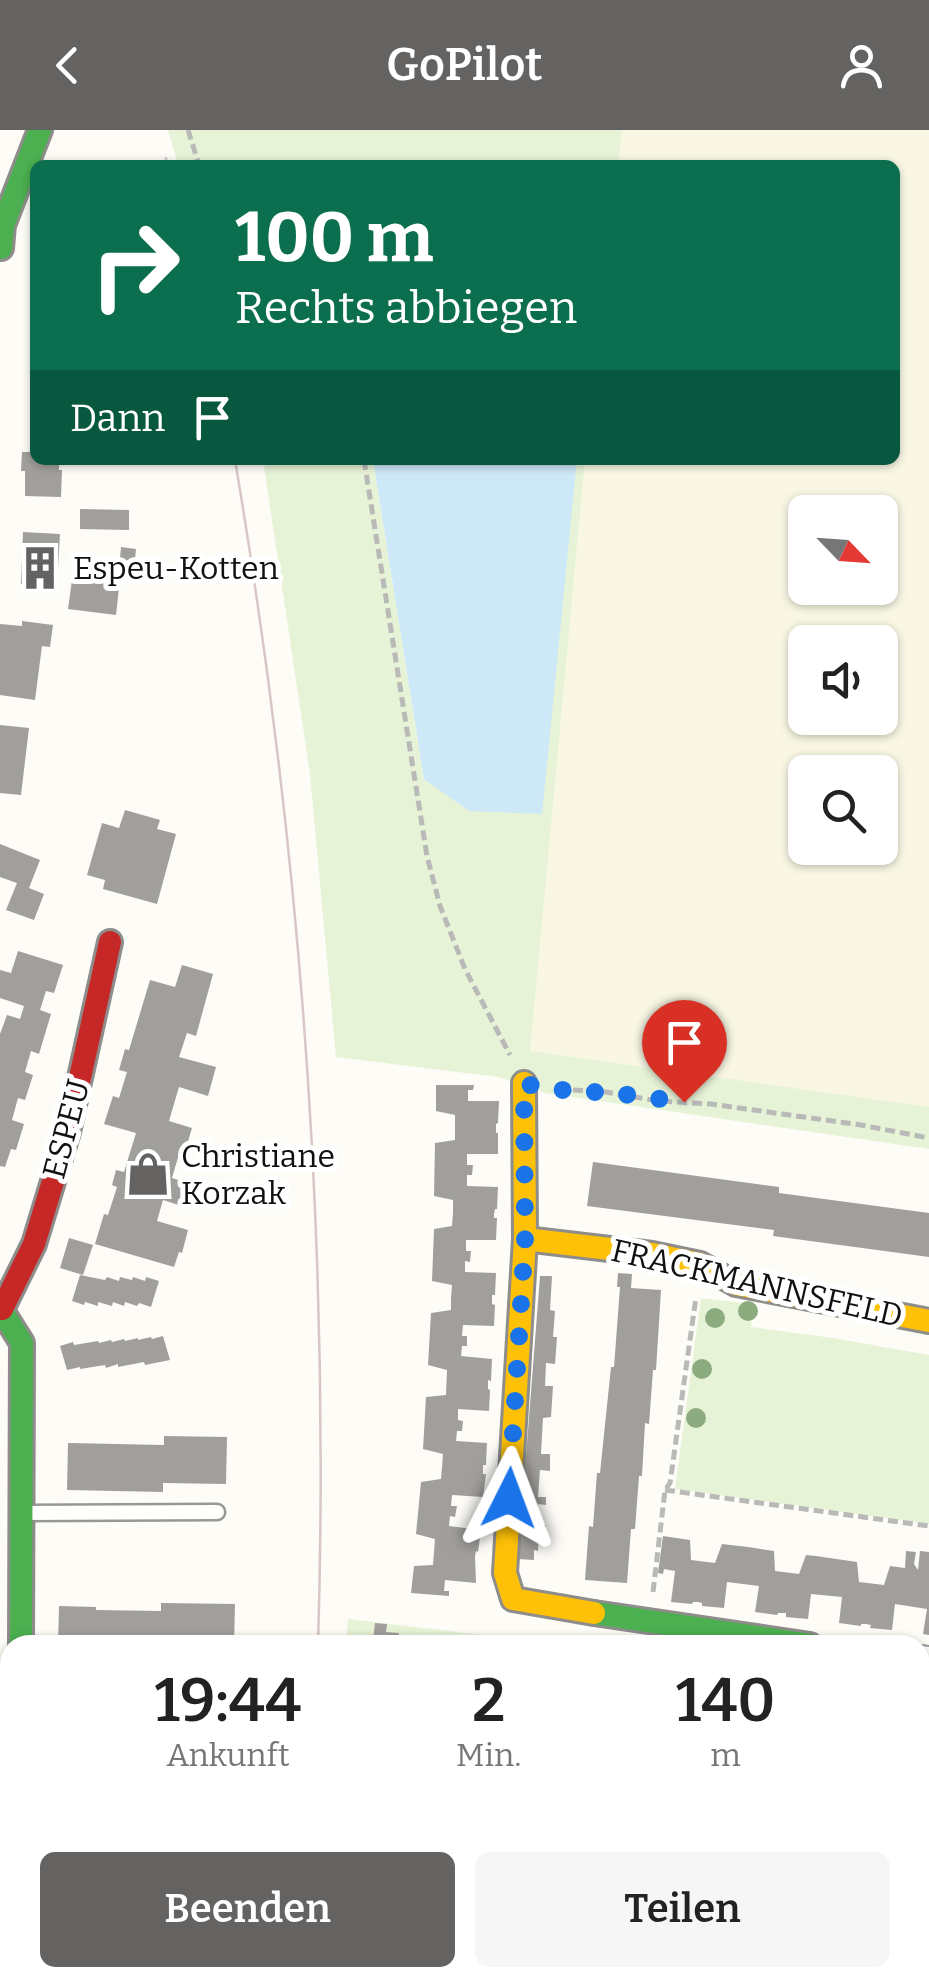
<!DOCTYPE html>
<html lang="de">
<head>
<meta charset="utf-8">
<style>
	body { margin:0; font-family:Bitter,serif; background:#f6f6f6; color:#222; height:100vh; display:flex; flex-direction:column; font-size:38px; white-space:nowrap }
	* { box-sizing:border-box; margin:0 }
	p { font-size:32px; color:#767676 }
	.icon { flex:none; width:55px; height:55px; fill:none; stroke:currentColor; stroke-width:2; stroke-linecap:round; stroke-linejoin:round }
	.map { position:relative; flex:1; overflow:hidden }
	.side { position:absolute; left:0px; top:1505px; width:930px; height:352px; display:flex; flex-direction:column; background:#fff; border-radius:30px 30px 0 0; box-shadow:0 2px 8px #0004 }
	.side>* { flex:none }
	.top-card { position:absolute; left:30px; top:30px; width:870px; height:305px; border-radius:15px; box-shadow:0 2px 8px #0004; background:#0b6e4f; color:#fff; overflow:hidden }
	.needle { width:65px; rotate:115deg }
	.controls { position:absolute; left:788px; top:365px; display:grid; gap:20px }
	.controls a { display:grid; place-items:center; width:110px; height:110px; border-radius:15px; background:#fff; box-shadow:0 2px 8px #0004; font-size:50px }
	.pin { position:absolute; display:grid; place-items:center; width:85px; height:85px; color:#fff; margin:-102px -42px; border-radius:50% 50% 50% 0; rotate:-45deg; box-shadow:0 0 10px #0007 }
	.pin .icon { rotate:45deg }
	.me { position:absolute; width:110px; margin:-55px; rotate:3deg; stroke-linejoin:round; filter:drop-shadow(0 0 8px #0008) }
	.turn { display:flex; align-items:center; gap:35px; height:210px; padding:0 40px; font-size:45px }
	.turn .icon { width:130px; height:130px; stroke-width:2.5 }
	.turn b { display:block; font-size:70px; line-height:85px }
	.then { display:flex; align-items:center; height:95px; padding:0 40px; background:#0003; gap:20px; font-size:38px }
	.eta { display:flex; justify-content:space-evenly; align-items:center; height:170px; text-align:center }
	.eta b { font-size:60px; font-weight:600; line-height:70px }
	.action { display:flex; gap:20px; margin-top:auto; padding:20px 40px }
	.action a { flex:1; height:115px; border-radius:15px; background:#646362; color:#fff; font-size:40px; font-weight:600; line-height:115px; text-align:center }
	.action a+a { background:#f6f6f6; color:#222 }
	header { display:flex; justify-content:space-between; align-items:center; height:130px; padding:0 40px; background:#646362; color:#fff; font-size:45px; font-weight:600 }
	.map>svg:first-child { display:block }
</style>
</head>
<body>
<header><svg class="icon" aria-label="back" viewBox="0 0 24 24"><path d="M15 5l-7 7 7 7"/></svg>GoPilot<svg class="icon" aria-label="person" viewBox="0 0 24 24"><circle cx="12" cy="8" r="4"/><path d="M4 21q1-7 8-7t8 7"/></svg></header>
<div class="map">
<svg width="929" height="1857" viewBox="0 0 929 1857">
	<rect width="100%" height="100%" fill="#fdfcf7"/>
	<path fill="#f9f7e4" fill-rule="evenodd" d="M 622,0 L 929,0 L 929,977 L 529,921 L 585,330 L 895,330 L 895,35 L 618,35 ZM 805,382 L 880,382 L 880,458 L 805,458 ZM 805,512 L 880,512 L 880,588 L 805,588 ZM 805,642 L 880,642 L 880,718 L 805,718 Z"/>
	<path fill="#e7f3d7" d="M 168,0 L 622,0 L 618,35 L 178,35 Z
		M 263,330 L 373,330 L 424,649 L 577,330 L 585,330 L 530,921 L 929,977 L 929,1019 L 545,963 L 498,947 L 336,927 L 310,644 Z
		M 701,1168 L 753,1174 L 751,1197 L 833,1208 L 929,1225 L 929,1394 L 675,1359 Z
		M 348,1489 L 542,1512 L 561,1515 L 346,1515 Z"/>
	<path fill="#cde8f7" d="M 373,330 L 577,330 L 542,684 L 469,681 L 424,649 Z"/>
	<path fill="#a19f9c" d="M 22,322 L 35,322 L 35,330 L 59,330 L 59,340 L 62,340 L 61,367 L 25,366 L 25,341 L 21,341 Z
		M 80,379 L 129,380 L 129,400 L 80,399 Z
		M 23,402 L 60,404 L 57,456 L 21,454 Z
		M 121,417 L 136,419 L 134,440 L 119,439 Z
		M 73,443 L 120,449 L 116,485 L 68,479 Z
		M 22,491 L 53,495 L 50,517 L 42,516 L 35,570 L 0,565 L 0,494 L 22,496 Z
		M 0,595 L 29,598 L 21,665 L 0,663 Z
		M 125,680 L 160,690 L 157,699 L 176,704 L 157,774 L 103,759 L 105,750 L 87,745 L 102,693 L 119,698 Z
		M 0,714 L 40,730 L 29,758 L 44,764 L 34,790 L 6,780 L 17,753 L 0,747 Z
		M 18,821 L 63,835 L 54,863 L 46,861 L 40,880 L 51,884 L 39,924 L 31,921 L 25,942 L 33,945 L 25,970 L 18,968 L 12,990 L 24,994 L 16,1020 L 11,1019 L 5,1037 L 0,1036 L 0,904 L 7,885 L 20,889 L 24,876 L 0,868 L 0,840 L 11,843 Z
		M 182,835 L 213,844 L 196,906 L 187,903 L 179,927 L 216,937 L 208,966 L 179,957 L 169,991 L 192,998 L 186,1018 L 181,1017 L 172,1048 L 197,1056 L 191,1079 L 163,1070 L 157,1091 L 188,1100 L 182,1123 L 179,1122 L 174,1137 L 95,1114 L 104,1084 L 108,1085 L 117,1057 L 112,1055 L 116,1040 L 124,1042 L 136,1003 L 104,994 L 113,966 L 119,968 L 127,942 L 119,940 L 125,919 L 129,920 L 150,850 L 175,857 Z
		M 436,955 L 474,955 L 473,960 L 468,960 L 468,971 L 499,971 L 498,993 L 496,994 L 496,1003 L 498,1003 L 498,1024 L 467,1024 L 467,1035 L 473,1035 L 472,1045 L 467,1045 L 467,1056 L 498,1057 L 497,1079 L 495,1079 L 494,1084 L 494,1088 L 497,1088 L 496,1110 L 466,1110 L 466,1121 L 471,1121 L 470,1132 L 465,1131 L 465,1142 L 496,1143 L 495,1165 L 492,1165 L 492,1174 L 495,1175 L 494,1196 L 463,1195 L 462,1206 L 467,1206 L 467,1216 L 462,1216 L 461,1226 L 492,1229 L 491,1251 L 488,1250 L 488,1259 L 490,1260 L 489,1281 L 458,1279 L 458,1290 L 463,1291 L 462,1301 L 457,1301 L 456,1311 L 487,1313 L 486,1335 L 483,1335 L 483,1344 L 486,1344 L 483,1367 L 452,1365 L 451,1376 L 457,1376 L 455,1387 L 450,1386 L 449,1396 L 481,1400 L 478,1422 L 476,1421 L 475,1426 L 476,1453 L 445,1450 L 444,1461 L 449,1461 L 449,1466 L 411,1463 L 414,1436 L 433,1435 L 435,1409 L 416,1404 L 421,1352 L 441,1349 L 442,1337 L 443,1324 L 423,1319 L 426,1267 L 446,1265 L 447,1240 L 428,1235 L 431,1183 L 451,1180 L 451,1168 L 452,1155 L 432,1151 L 434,1099 L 452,1096 L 453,1083 L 453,1070 L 434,1066 L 435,1013 L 455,1010 L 455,985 L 436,981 Z
		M 593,1032 L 779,1057 L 779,1063 L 929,1083 L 929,1127 L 773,1106 L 774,1100 L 587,1076 Z
		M 69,1108 L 93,1115 L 83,1145 L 60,1138 Z
		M 618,1143 L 632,1144 L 631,1158 L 661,1160 L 656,1240 L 653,1240 L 649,1294 L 645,1293 L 642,1346 L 639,1346 L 635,1399 L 631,1399 L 627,1453 L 585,1450 L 589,1396 L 593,1397 L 597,1343 L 600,1343 L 611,1237 L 614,1237 L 620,1157 L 617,1157 Z
		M 80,1145 L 105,1150 L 107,1147 L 119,1151 L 120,1147 L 132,1150 L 133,1147 L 145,1151 L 146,1147 L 159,1151 L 151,1177 L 139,1173 L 137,1176 L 125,1172 L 124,1176 L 113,1172 L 112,1176 L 98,1172 L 98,1176 L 85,1172 L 84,1175 L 72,1171 Z
		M 540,1146 L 552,1146 L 550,1180 L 555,1181 L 553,1207 L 557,1207 L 555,1234 L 546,1233 L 545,1256 L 553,1256 L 551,1287 L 543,1288 L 541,1324 L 550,1324 L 550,1341 L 540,1340 L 538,1367 L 546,1367 L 546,1375 L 538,1374 L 536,1393 L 546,1395 L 546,1405 L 539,1405 L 538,1421 L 534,1420 L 534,1430 L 518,1429 Z
		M 163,1206 L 170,1230 L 145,1235 L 144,1232 L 118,1237 L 118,1234 L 106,1238 L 105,1235 L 80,1239 L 80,1237 L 67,1240 L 60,1216 L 73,1212 L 74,1215 L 98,1211 L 99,1213 L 111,1210 L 112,1212 L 124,1209 L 125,1211 L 138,1208 L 138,1210 L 151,1207 L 152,1209 Z
		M 164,1306 L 227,1307 L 226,1354 L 163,1353 L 163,1362 L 67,1360 L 68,1313 L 164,1315 Z
		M 663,1406 L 690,1410 L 691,1430 L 715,1433 L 722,1414 L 748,1417 L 774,1421 L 775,1441 L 799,1444 L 806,1425 L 816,1426 L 857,1432 L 859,1452 L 884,1455 L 890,1436 L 905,1438 L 906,1421 L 916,1422 L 914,1434 L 918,1440 L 920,1421 L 929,1422 L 929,1505 L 923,1504 L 927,1479 L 895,1474 L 892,1500 L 870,1498 L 871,1495 L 866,1494 L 861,1494 L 861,1496 L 839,1493 L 842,1467 L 811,1464 L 808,1489 L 786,1487 L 786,1483 L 778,1483 L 777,1485 L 755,1482 L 759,1456 L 727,1452 L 724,1478 L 702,1476 L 702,1473 L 698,1472 L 693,1472 L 692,1474 L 671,1472 L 675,1441 L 664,1439 L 663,1444 L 658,1443 Z
		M 161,1473 L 235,1474 L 234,1515 L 58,1515 L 59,1476 L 96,1477 L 96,1480 L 161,1481 Z
		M 375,1493 L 387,1494 L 386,1502 L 399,1503 L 398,1510 L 373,1511 Z
		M 61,1848 L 213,1848 L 213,1857 L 60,1857 Z
		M 607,1848 L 691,1848 L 692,1857 L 609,1857 Z
		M 771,1848 L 809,1848 L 808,1857 L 770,1857 Z
		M 851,1848 L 894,1848 L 892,1857 L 860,1857 L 861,1851 L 851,1850 Z"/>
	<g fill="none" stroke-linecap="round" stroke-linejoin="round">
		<g stroke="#979795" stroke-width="19">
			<path id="lane" d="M 23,1383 L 217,1382"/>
		</g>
		<g stroke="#979795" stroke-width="32">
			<path id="street" d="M 920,1530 L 929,1531
				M 16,1857 L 16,1848"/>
		</g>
		<g stroke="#8e8d8b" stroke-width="28">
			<path id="fast" d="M 1,118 L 3,95 L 40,0
				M 0,1178 L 22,1213 L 21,1515
				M 594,1483 L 810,1515"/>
		</g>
		<g stroke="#8e8d8b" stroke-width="28">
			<path id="slow" d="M 524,953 L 525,1109 L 505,1443 L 513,1469 L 594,1483
				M 525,1109 L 652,1124 L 700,1134 L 736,1154 L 929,1191"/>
		</g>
		<g stroke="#8e8d8b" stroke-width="28">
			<path id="jam" d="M 2,1179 L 34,1114 L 68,1002 L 110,812"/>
		</g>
		<path stroke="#b9b9b8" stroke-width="5" stroke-dasharray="10 5" stroke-linecap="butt" d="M 188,0 L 199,35
			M 364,330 L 427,726 L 440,776 L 465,839 L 510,925
			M 558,959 L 606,962 L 658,971 L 711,974 L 861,995 L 929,1008
			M 665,1360 L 929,1396
			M 653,1462 L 665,1360 L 670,1353 L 696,1167"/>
		<use href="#lane" stroke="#fffffe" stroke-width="14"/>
		<use href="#street" stroke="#fffffe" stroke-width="28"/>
		<use href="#fast" stroke="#4caf50" stroke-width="22"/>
		<use href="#slow" stroke="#ffc107" stroke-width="22"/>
		<use href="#jam" stroke="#c62828" stroke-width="22"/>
		<path stroke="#d9c6c7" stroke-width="2.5" d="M 166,28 L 167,35
			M 235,330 C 301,720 330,1119 318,1515
			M 297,1857 L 298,1848"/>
	</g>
	<g fill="#8cac80">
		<circle cx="748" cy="1181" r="10"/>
		<circle cx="715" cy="1188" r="10"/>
		<circle cx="702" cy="1239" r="10"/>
		<circle cx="696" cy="1288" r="10"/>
	</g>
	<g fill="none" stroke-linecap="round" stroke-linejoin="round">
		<path stroke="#1a73e8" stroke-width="18" stroke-dasharray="0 32.4" d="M 509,1368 L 525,1109 L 524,954 L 576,962 L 606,962 L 684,972"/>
	</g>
	<defs>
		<g id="building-bare" transform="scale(3.45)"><path d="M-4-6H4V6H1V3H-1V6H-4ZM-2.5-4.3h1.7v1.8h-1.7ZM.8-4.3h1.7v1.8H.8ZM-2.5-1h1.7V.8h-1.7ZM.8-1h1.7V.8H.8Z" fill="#646362" stroke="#fff" stroke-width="2.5" paint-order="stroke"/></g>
		<g id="shop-bare" transform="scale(3.45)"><path d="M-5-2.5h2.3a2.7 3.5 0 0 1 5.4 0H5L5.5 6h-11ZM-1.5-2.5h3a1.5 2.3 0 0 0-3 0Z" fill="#646362" stroke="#fff" stroke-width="2.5" paint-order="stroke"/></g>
	</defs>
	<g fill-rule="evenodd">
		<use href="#building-bare" x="40" y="438"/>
		<use href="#shop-bare" x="148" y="1044"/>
	</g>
	<g text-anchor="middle" stroke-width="10" stroke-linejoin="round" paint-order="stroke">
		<g font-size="32" fill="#111" stroke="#fff" text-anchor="start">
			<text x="73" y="449">Espeu-Kotten</text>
			<text x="181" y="1037">Christiane<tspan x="181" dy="37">Korzak</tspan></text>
		</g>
		<g font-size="32" fill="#111" stroke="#fff">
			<text transform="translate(66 999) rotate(-75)" y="11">ESPEU</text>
			<text transform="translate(757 1153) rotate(13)" y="11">FRACKMANNSFELD</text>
		</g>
	</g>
</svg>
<div class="controls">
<a><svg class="needle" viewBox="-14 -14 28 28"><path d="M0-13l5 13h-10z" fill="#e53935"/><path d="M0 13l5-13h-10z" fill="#767676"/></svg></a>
<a><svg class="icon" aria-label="sound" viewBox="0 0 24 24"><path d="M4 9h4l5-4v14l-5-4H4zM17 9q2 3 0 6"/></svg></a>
<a><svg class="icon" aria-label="search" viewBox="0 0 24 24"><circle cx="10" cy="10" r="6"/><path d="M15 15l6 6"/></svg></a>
</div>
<div class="pin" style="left:684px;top:972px;background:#d93025"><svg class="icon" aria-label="arrive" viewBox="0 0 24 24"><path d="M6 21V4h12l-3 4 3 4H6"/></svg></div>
<svg class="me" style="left:509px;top:1368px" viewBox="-20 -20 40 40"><path d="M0-17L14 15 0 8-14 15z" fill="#1a73e8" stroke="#fff" stroke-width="4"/></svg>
<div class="top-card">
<div class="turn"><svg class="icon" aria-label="right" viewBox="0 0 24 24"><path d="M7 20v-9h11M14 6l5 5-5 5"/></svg><div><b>100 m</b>Rechts abbiegen</div></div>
<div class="then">Dann<svg class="icon" aria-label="arrive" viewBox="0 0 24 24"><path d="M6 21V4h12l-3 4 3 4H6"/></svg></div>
</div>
<section class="side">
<div class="eta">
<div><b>19:44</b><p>Ankunft</p></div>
<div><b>2</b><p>Min.</p></div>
<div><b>140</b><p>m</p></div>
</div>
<div class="action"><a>Beenden</a><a>Teilen</a></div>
</section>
</div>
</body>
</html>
